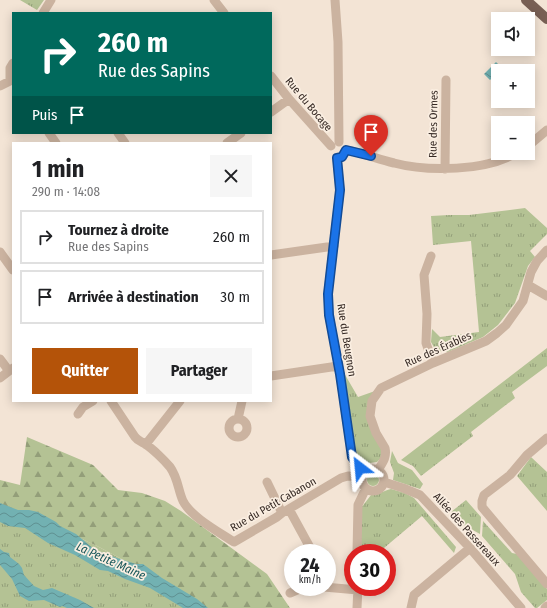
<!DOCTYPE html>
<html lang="fr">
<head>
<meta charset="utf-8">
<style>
	body { margin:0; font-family:"Fira Sans Condensed",sans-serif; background:#f6f6f6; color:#202124; height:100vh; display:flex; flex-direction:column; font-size:15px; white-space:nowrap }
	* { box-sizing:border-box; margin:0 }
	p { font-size:13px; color:#757577 }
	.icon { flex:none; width:22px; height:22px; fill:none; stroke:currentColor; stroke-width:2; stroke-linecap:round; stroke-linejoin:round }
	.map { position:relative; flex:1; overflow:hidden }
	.sheet { position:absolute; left:12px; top:142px; width:260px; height:260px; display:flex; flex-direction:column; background:#fff; border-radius:0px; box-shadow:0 2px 10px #0003 }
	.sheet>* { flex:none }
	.guide { position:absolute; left:12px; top:12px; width:260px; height:122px; border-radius:0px; box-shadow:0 2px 10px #0003; background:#00695c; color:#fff; overflow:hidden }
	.fabs { position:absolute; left:491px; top:12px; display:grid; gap:8px }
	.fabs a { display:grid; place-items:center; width:44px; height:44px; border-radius:0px; background:#fff; box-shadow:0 2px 10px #0003; font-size:20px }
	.speed { position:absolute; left:284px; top:544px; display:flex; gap:8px; font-size:20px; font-weight:700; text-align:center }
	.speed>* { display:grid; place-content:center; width:52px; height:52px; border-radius:50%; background:#fff; box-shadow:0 2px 10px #0003; line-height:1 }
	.speed small { font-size:10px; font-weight:400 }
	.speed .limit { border:6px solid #d22; background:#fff; color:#111 }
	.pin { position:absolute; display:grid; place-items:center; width:34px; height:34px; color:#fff; margin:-41px -17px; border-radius:50% 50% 50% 0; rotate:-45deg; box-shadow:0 0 4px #0007 }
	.pin .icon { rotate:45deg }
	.me { position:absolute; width:44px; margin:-22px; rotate:331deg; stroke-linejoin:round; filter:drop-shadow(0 0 3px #0008) }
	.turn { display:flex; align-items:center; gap:14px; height:84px; padding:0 20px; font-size:18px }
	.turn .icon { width:52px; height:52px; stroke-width:2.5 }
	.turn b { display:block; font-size:28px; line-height:34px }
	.then { display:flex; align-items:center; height:38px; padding:0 20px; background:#0003; gap:8px; font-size:15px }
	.round { display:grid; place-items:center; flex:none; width:42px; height:42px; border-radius:0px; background:#f6f6f6 }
	.head { display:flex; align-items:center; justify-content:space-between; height:68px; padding:0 20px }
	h1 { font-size:24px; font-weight:700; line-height:30px }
	.primary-button { display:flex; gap:8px; margin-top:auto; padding:8px 20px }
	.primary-button a { flex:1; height:46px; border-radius:0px; background:#b45309; color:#fff; font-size:16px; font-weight:700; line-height:46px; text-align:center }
	.primary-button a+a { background:#f6f6f6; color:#202124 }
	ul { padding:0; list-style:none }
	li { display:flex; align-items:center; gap:12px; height:54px; margin:0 8px 6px; padding:0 12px; border:2px solid #e0e0e0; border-radius:0px }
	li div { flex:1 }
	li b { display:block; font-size:15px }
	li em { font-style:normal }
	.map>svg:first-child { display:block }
</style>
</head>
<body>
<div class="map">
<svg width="547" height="608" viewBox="0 0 547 608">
	<defs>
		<pattern id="grass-tufts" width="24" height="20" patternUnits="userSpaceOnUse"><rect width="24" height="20" fill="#b4c294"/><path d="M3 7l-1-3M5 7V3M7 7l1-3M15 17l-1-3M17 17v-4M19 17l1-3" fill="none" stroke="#939e79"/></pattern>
		<pattern id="forest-firs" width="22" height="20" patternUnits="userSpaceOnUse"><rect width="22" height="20" fill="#b4c294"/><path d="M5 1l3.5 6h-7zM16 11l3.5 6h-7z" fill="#939e79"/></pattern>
		<pattern id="water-waves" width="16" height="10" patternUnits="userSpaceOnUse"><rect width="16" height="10" fill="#72b1b2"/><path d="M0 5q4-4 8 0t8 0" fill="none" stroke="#5e9091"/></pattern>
	</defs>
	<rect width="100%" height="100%" fill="#f3e4d5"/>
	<path fill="url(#grass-tufts)" d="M 20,0 L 44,0 L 37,10 Z
		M 525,208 L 547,228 L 547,234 L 530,251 L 535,257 L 528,266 L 515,303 L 498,325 L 483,337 L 448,352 L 436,351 L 431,342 L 432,329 L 440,337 L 479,332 L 471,241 L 433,245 L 431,216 L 449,215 L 469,215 Z
		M 547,348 L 547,366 L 512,392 L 515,398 L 471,432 L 473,436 L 421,476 L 413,466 L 401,460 Z
		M 344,373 L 358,397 L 375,391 L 367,411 L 382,449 L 381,458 L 377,462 L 369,463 L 360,459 L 355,453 Z
		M 392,451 L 398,463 L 412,470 L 423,484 L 420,489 L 393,480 L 394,473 L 390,462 Z
		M 531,457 L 547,472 L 547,511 L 517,476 Z
		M367 480a6 6 0 1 1 12 0a6 6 0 1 1-12 0Z
		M 391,489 L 405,493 L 414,498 L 456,547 L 454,553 L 422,516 L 378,553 L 362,553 L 360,531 L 361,508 L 371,495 C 378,495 383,491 391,489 Z
		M 466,500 L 481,517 L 480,534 L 462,524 L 451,512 Z
		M 0,504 L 41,520 L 97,546 L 173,586 L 193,608 L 0,608 Z
		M 483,521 L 512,553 L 517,554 L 547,589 L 547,600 L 537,608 L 535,608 L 521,592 L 515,574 L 482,536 Z"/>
	<path fill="url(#forest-firs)" d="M 27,437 L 93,465 L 118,490 L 142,493 L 165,501 L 181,511 L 267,574 L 290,608 L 193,608 L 173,586 L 97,546 L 41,520 L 0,504 L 0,480 L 20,485 Z"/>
	<path fill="url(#water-waves)" d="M 496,62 L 502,68 L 490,80 L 484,74 Z
		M 0,503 L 18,510 L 29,510 L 38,512 L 56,522 L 60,526 L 76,534 L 95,550 L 117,558 L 136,564 L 143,564 L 162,578 L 197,599 L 208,608 L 183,608 L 150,588 L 125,579 L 108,571 L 100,570 L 75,555 L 48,543 L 25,528 L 8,526 L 0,522 Z
		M 0,549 L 4,552 L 9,553 L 10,557 L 19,564 L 22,568 L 24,575 L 34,586 L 43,590 L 52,588 L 80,600 L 94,608 L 67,608 L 62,606 L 60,607 L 44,600 L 29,601 L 20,596 L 12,579 L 0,565 Z"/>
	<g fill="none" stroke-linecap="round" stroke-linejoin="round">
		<path stroke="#cbb3a0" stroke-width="9" d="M 214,0 L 224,13
			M 335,0 L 338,42 L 339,142
			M 43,13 L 51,0
			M 271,76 L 289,99 L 331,146
			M 0,86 L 10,81 L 10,68 L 13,63
			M 271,112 L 289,99
			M 49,133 L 56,143
			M 118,133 L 125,143
			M 227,143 L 241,133
			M 528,146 L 547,130
			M 346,150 C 363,153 377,159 394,163 C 428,172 486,171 516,153
			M 337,158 L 340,190 L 328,293 L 329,315 L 340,374 L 351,450 L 355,462 L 366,472
			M 445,169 L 446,80
			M 0,252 L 13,270
			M 271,255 L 334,246
			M 431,256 L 424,275 L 427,314 L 426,343 L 433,363
			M 528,285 L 547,296
			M 0,359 L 9,371
			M 271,376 L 338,366
			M 0,378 L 13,368
			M 111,401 L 135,437 C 138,441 141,441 145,444 C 152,448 165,461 170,467 C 178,478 178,490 183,501 C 191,517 219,532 234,542 L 277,517 L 282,513 L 341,478 L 348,476 L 362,477
			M 78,414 L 83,407 L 93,401
			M229 428a9 9 0 1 1 18 0a9 9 0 1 1-18 0Z
			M 238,419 L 242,401
			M 547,438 L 527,455 L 510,475 L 484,495 L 482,501 L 482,507 L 547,584
			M 146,444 L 180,401
			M362 480a11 11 0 1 1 22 0a11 11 0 1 1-22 0Z
			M 378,470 C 383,462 387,457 385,448 L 376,433 L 370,416 L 372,401 L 381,388 L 433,363 L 486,341 L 497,333 L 506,325 L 523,301 L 531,272 L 537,261 L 547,250
			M 267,482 L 282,513
			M 384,482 L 403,488 L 420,495 L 470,548 L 521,608
			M 289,509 L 313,553
			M 357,553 L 358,505 L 366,488
			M 324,587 L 358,590
			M 290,593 L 304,587
			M 357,608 L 358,587
			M 411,608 L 414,595 L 470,548
			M 545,608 L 547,606"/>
		<path stroke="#785f54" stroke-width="10" d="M 526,0 L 547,19"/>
	</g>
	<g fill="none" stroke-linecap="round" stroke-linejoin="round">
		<g stroke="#114b97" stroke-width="10">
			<path id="route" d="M 360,468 L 352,457 L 351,450 L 340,374 L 329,315 L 328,294 L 340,190 L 337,158 L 342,157 L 346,150 L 371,156"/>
		</g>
		<use href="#route" stroke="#1a73e8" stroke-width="7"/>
	</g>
	<g text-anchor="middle" stroke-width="3.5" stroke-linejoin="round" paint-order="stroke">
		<g font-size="11" fill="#352924" stroke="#faeee1">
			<text transform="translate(309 104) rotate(50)" y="4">Rue du Bocage</text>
			<text transform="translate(433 124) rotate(-89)" y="4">Rue des Ormes</text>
			<text transform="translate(347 340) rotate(81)" y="4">Rue du Beugnon</text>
			<text transform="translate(438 349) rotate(-24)" y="4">Rue des Érables</text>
			<text transform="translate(273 504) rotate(-30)" y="4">Rue du Petit Cabanon</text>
			<text transform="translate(467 529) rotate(48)" y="4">Allée des Passereaux</text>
		</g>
		<g font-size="12" font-style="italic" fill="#175659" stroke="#faeee1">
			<text transform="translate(111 561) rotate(24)" y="4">La Petite Maine</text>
		</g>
	</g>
</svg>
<div class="fabs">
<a><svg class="icon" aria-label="sound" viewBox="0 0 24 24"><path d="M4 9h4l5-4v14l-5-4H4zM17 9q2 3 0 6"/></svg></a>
<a>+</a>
<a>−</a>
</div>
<div class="speed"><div>24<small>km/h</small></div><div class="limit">30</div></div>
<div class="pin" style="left:371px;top:156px;background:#d93025"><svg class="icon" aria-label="arrive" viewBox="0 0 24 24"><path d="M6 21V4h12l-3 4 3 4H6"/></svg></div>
<svg class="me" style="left:360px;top:468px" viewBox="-20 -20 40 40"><path d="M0-17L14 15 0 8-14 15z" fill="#1a73e8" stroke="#fff" stroke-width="4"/></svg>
<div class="guide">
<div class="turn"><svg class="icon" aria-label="right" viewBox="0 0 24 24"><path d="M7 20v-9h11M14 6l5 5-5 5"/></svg><div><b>260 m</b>Rue des Sapins</div></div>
<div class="then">Puis<svg class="icon" aria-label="arrive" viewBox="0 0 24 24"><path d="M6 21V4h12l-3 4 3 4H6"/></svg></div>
</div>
<section class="sheet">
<div class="head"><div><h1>1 min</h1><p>290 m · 14:08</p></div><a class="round"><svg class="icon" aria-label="close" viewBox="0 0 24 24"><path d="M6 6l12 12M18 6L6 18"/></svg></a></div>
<ul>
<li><svg class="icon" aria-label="right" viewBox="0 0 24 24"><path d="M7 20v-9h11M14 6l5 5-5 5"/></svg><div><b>Tournez à droite</b><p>Rue des Sapins</p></div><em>260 m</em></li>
<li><svg class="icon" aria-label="arrive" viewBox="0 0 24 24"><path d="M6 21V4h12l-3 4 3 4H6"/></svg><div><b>Arrivée à destination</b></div><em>30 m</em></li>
</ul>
<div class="primary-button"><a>Quitter</a><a>Partager</a></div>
</section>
</div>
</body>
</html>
